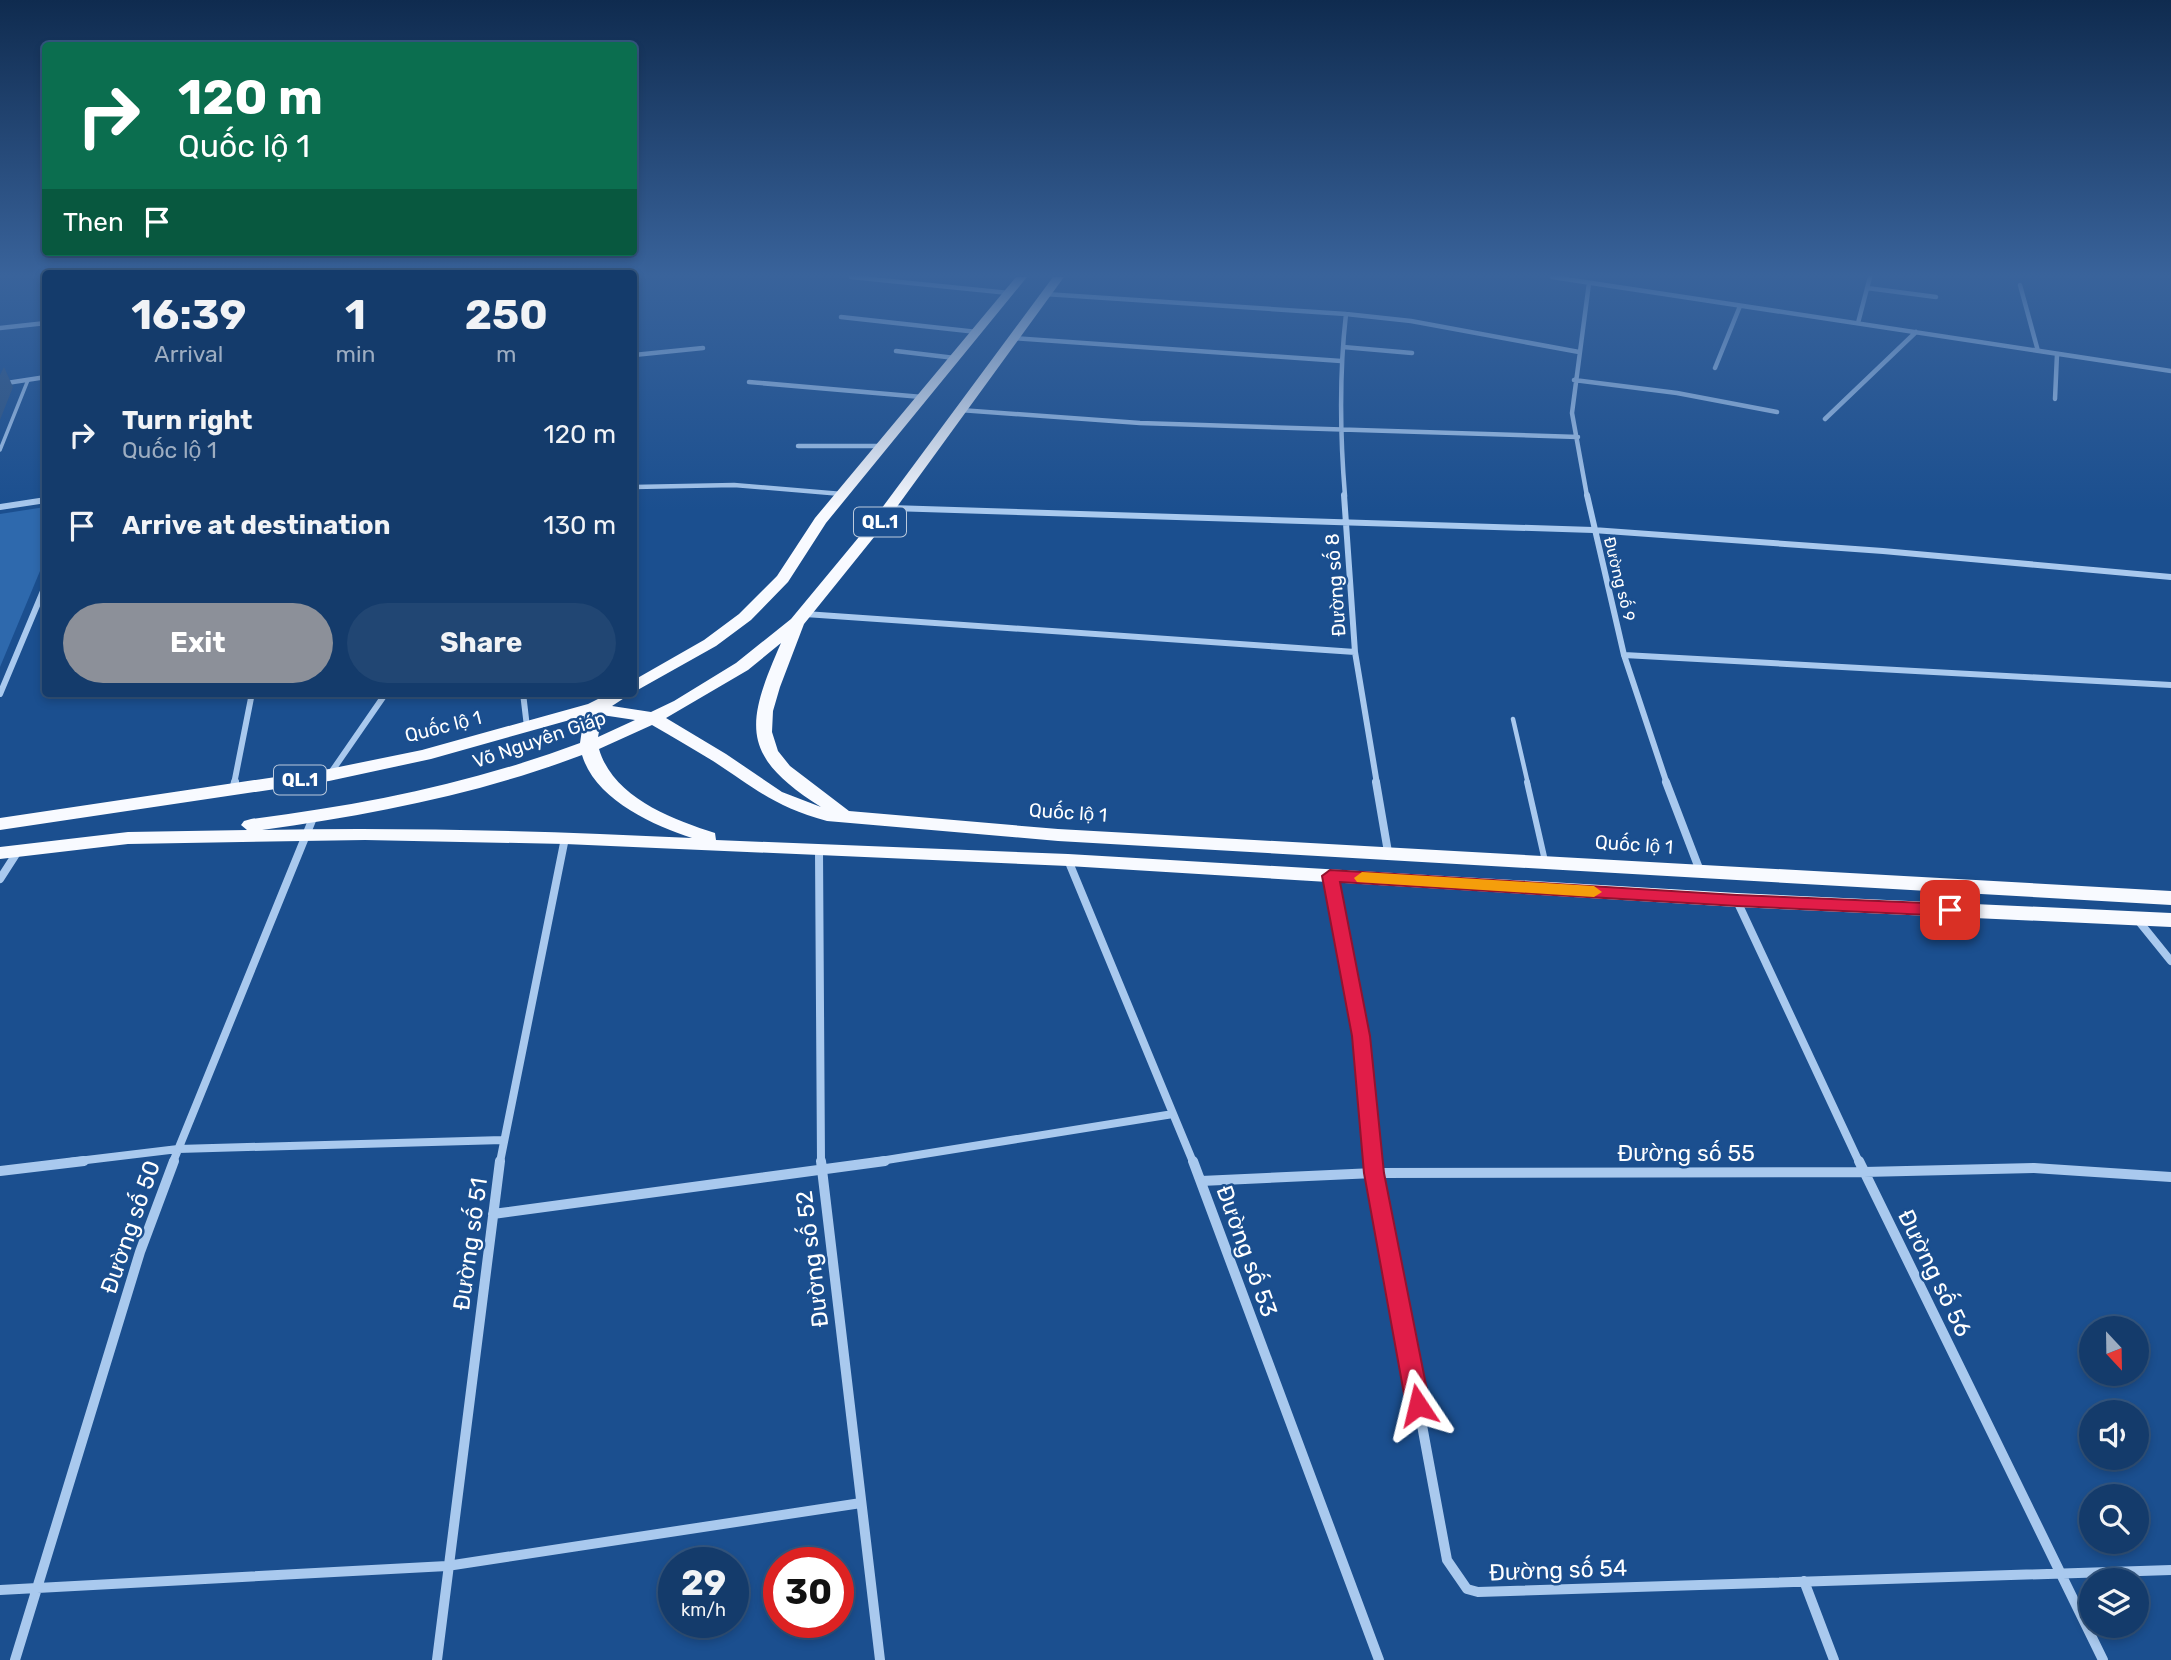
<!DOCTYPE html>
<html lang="en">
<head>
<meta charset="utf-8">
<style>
	body { margin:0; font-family:Rubik,sans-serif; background:#214673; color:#f1f3f6; height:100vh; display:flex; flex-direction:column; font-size:26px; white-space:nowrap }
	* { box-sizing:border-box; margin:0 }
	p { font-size:23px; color:#9dadc1 }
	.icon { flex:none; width:38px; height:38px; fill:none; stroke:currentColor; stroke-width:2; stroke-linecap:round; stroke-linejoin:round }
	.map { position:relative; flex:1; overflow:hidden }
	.sheet { position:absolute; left:42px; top:270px; width:595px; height:427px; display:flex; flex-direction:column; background:#143b6b; border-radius:7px; box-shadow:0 4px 10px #0003,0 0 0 2px #33557e }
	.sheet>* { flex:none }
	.top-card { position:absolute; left:42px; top:42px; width:595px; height:214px; border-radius:7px; box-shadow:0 4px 10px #0003,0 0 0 2px #33557e; background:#0b6e4f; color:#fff; overflow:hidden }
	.needle { width:46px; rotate:158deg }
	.tools { position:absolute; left:2079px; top:1316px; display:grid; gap:14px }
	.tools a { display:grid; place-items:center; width:70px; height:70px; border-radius:50%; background:#143b6b; box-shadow:0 4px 10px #0003,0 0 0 2px #33557e; font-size:35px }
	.speed { position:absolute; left:658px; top:1547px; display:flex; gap:14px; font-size:35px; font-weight:700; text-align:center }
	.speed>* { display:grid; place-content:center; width:91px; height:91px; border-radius:50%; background:#143b6b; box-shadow:0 4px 10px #0003,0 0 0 2px #33557e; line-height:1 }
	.speed small { font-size:18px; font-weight:400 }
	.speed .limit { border:10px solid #d22; background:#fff; color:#111 }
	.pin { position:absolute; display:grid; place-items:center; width:60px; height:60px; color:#fff; margin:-30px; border-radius:14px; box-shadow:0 4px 10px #0006 }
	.me { position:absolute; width:77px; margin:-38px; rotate:350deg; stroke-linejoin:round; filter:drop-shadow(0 0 5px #0008) }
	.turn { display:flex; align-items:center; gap:24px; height:147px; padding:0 21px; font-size:32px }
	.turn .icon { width:91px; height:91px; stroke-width:2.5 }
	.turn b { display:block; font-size:49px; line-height:60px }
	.then { display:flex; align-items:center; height:66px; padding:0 21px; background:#0003; gap:14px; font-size:26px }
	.eta { display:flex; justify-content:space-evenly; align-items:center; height:119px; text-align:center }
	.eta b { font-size:42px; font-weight:700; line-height:49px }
	.primary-button { display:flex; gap:14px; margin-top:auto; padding:14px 21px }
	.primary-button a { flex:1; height:80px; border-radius:42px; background:#8c9099; color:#fff; font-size:28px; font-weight:700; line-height:80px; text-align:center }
	.primary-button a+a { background:#214673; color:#f1f3f6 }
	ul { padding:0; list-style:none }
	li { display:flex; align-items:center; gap:21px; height:91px; padding:0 21px }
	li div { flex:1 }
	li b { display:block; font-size:26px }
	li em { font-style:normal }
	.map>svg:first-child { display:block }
</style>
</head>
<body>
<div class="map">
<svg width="2171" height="1660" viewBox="0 0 2171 1660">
	<rect width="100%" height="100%" fill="#1b4f8f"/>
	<path fill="#2e69ad" d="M 45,507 L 45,559 L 0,667 L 0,514 Z"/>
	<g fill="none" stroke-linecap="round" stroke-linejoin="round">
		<path stroke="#a9c9ee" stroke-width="3.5" d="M 0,450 L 28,380"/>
		<path stroke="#a9c9ee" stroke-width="4.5" d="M 1513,719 L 1528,784"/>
		<path stroke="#a9c9ee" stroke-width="6" d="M 1527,782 L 1545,861"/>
		<path stroke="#a9c9ee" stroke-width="4.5" d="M 851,277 L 1009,293
			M 1552,277 L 2171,371
			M 2020,285 L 2038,351
			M 1867,288 L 1936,297
			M 1045,294 L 1346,314 L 1411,321 L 1579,352
			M 841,317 L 977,332
			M 1858,323 L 1870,277
			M 0,328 L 46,323
			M 1013,338 L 1341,361
			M 1343,347 L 1412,353
			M 896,351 L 955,358
			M 634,355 L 703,348
			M 1715,368 L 1740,306
			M 1574,380 L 1677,393 L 1777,412
			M 749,382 L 922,397
			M 0,384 L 46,377
			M 2055,399 L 2057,354
			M 960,410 L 1140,423 L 1578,437
			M 1825,419 L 1916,332
			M 798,446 L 882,446
			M 634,487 L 734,485 L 842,494
			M 1345,496 C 1340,435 1339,375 1346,314
			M 1587,496 L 1572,413 L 1589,283"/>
		<path stroke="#a9c9ee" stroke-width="6" d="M 1344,495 L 1355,652 L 1377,784
			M 1587,495 L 1624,655 L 1667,784
			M 0,507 L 46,500
			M 891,508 L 1593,530 L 1883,551 L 2171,577
			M 805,614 L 1355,652
			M 1624,655 L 2171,685
			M 523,693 L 527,727
			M 0,694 L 46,584
			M 330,774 L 386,693
			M 234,784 L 252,693"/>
		<path stroke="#a9c9ee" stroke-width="8" d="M 1376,782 L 1388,852
			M 1666,782 L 1700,871
			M 233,790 L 235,782
			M 819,851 L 821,1162
			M 1068,860 L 1193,1162
			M 1330,876 L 1361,1036 L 1373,1162
			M 0,879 L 18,851
			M 1737,901 L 1859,1162
			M 2137,919 L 2171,961
			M 70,1162 L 178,1149 L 503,1140
			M 173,1162 L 313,818
			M 500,1162 L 565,838
			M 874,1162 L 1173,1114"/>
		<path stroke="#a9c9ee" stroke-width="10" d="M 821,1161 L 880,1660
			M 1193,1161 L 1379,1660
			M 1373,1161 L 1447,1560 L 1467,1589 L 1478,1592 L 2171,1570
			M 1859,1161 L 2103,1660
			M 0,1171 L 84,1161
			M 1201,1181 L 1374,1173 L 1864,1172 L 2034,1168 L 2171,1177
			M 493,1214 L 885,1161
			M 1804,1581 L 1834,1660
			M 0,1590 L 447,1566 L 861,1503
			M 15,1660 L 140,1252 L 174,1161
			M 437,1660 L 500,1161"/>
		<path fill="#f8faff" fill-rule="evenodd" d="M 1016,277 L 1027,277 L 826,523 L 788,582 L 751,620 L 716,646 L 634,692 L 634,680 L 704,640 L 739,614 L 777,576 L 815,518 Z
			M 1053,277 L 1064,277 L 883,526 L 804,624 L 780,687 L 773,711 L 772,732 L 778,751 L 790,766 L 849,811 L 1058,829 L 2171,891 L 2171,905 L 1058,841 L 827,821 C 775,807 756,789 713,761 C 693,749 673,737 652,725 L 599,749 C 613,797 671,819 715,833 L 716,840 L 1068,854 L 1737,893 L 2171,913 L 2171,927 L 1737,907 L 1068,866 L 565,844 L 365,840 L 128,844 L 0,859 L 0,847 L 128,832 L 247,830 L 241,825 L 244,821 L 251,819 C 364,805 473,783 580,743 L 584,716 L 431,759 L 329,781 L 0,830 L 0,818 L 329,769 L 422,750 L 588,704 L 610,693 L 632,693 L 612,706 L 651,712 L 674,701 L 736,663 L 791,619 L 873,520 ZM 781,643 C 745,725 740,756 821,807 L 782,792 L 726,754 L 666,718 L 748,670 ZM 602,715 L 635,720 L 598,737 ZM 582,755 C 595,799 652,825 692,838 C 548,831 405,827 262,830 C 371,815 479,794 582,755 Z"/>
	</g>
	<path fill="#305480" d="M 4,367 L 13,387 L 0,420 L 0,375 Z"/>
	<linearGradient id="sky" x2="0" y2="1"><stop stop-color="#0f2b4f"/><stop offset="0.54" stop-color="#39639b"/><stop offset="1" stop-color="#39639b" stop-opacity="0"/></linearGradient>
	<rect width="2171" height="510" fill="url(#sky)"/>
	<path fill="#e11d48" stroke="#92132f" stroke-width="2" d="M 1330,870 L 1737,895 L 1950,904 L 1958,910 L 1950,916 L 1737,906 L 1340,882 L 1370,1036 L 1384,1173 L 1430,1405 L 1426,1413 L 1418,1416 L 1410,1413 L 1406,1405 L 1364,1173 L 1352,1036 L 1322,876 Z"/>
	<path fill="#f59e0b" d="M 1362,872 L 1594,886 L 1602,892 L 1594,897 L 1357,882 L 1354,878 Z"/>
	<g text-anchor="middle" stroke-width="5" stroke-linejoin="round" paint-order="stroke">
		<g font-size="16" fill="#fff" stroke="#1b4f8f">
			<text transform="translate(1620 579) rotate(76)" y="6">Đường số 9</text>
		</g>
		<g fill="#1b4f8f" stroke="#bbcadd" stroke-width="2">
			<rect x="854" y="507.5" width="52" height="29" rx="5"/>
			<rect x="274" y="765.5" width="52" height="29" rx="5"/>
		</g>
		<g font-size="18" font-weight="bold" fill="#fff">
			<text x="880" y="528">QL.1</text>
			<text x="300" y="786">QL.1</text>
		</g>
		<g font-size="19" fill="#fff" stroke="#1b4f8f">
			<text transform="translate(1335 585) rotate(-94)" y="7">Đường số 8</text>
			<text transform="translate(443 726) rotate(-14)" y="7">Quốc lộ 1</text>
			<text transform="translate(539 739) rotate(-19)" y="7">Võ Nguyên Giáp</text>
			<text transform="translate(1068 812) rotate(4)" y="7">Quốc lộ 1</text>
			<text transform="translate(1634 844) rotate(4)" y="7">Quốc lộ 1</text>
		</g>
		<g font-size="23" fill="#fff" stroke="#1b4f8f">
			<text x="1686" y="1161">Đường số 55</text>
			<text transform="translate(130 1227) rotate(-71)" y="8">Đường số 50</text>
			<text transform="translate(470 1244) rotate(-82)" y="8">Đường số 51</text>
			<text transform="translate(1247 1251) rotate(70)" y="8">Đường số 53</text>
			<text transform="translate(812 1259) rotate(-97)" y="8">Đường số 52</text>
			<text transform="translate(1935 1273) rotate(64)" y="8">Đường số 56</text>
			<text transform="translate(1558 1570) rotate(-2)" y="8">Đường số 54</text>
		</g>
	</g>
</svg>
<div class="tools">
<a><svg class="needle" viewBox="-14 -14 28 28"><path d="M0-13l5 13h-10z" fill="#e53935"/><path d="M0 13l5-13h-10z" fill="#9dadc1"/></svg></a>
<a><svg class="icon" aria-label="sound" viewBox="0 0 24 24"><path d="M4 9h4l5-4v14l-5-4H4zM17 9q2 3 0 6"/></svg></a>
<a><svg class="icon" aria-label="search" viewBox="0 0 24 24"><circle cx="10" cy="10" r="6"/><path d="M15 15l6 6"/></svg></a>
<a><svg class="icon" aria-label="layers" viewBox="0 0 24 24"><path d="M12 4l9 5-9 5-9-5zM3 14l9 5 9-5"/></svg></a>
</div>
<div class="speed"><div>29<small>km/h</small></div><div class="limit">30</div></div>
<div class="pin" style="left:1950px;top:910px;background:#d93025"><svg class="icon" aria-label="arrive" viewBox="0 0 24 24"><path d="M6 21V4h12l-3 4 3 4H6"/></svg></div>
<svg class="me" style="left:1418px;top:1405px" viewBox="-20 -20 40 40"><path d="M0-17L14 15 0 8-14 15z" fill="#e11d48" stroke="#fff" stroke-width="4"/></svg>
<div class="top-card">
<div class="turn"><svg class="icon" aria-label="right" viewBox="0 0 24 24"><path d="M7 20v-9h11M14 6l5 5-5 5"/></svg><div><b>120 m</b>Quốc lộ 1</div></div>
<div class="then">Then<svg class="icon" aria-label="arrive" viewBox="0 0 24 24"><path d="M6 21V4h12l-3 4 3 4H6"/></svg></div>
</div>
<section class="sheet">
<div class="eta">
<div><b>16:39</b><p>Arrival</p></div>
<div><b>1</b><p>min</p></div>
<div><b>250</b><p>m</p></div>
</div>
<ul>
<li><svg class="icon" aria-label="right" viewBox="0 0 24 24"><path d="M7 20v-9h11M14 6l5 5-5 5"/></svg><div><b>Turn right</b><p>Quốc lộ 1</p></div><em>120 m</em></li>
<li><svg class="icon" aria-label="arrive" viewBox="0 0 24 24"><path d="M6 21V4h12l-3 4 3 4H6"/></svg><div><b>Arrive at destination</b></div><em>130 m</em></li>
</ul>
<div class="primary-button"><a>Exit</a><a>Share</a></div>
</section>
</div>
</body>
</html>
